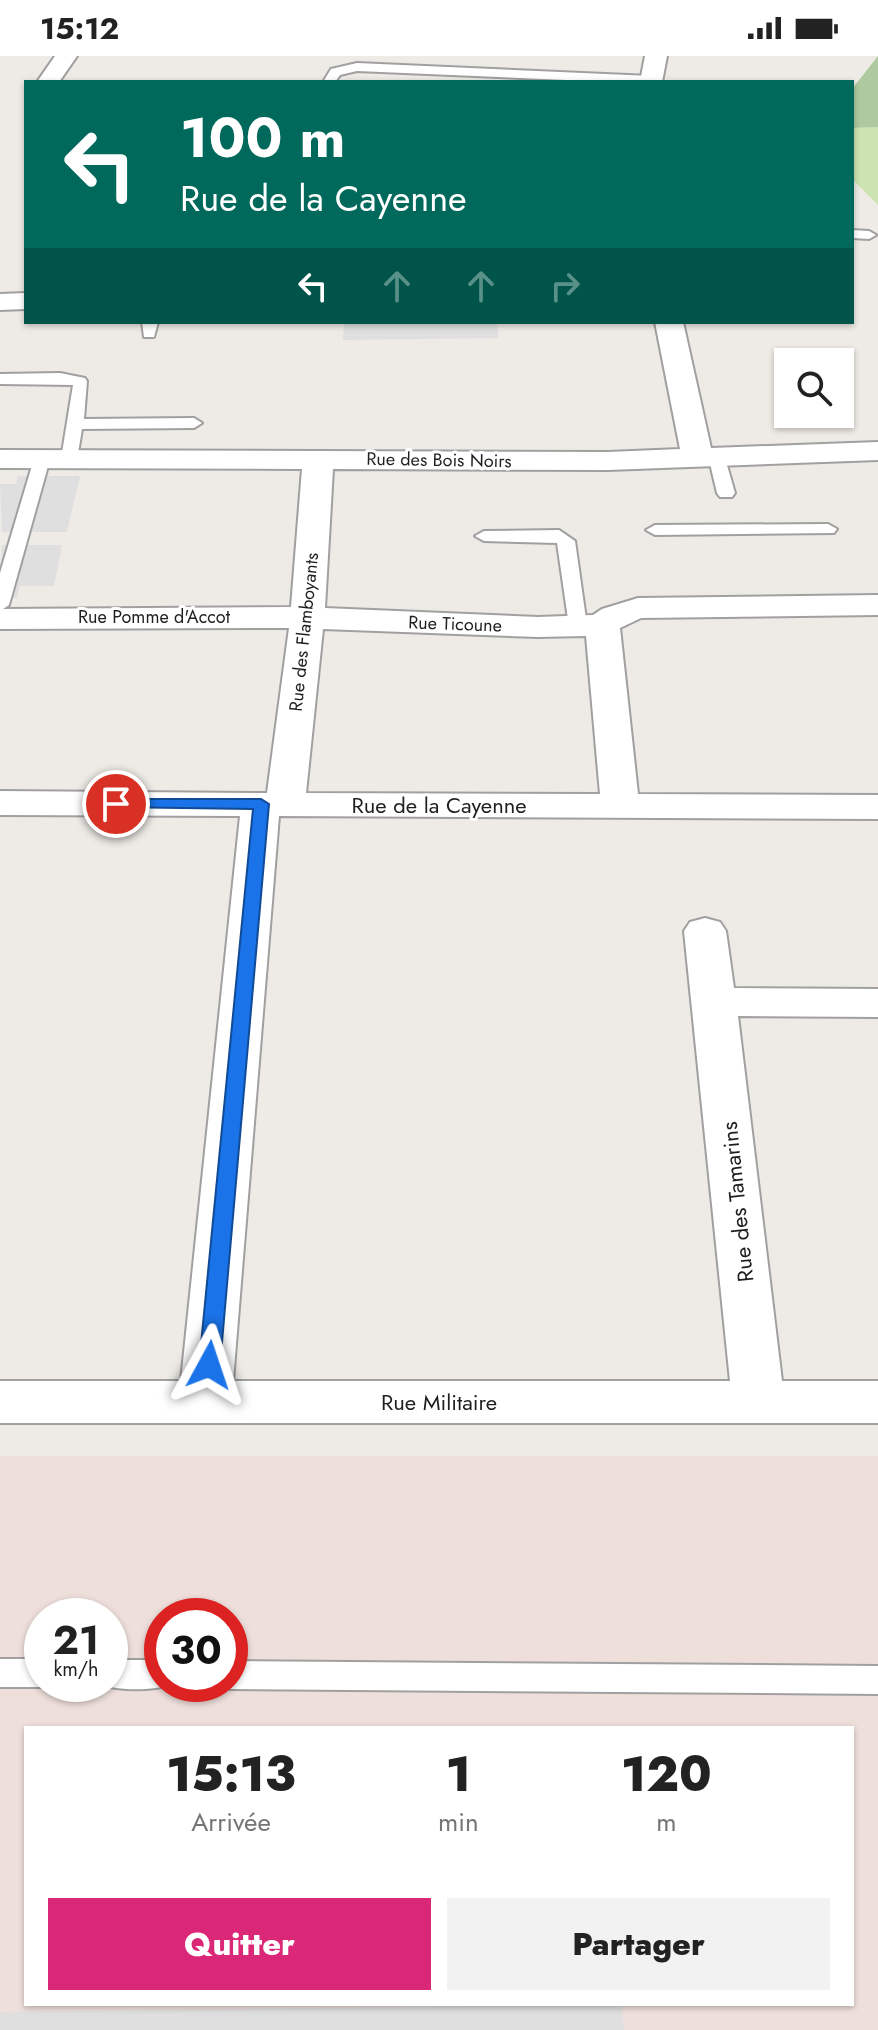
<!DOCTYPE html>
<html lang="fr">
<head>
<meta charset="utf-8">
<style>
	body { margin:0; font-family:Jost,sans-serif; background:#f2f2f2; color:#222; height:100vh; display:flex; flex-direction:column; font-size:30px; white-space:nowrap }
	* { box-sizing:border-box; margin:0 }
	p { font-size:26px; color:#767676 }
	.icon { flex:none; width:44px; height:44px; fill:none; stroke:currentColor; stroke-width:2; stroke-linecap:round; stroke-linejoin:round }
	.map { position:relative; flex:1; overflow:hidden }
	.side { position:absolute; left:24px; top:1670px; width:830px; height:280px; display:flex; flex-direction:column; background:#fff; border-radius:0px; box-shadow:0 2px 6px #0004 }
	.side>* { flex:none }
	.banner { position:absolute; left:24px; top:24px; width:830px; height:244px; border-radius:0px; box-shadow:0 2px 6px #0004; background:#00695c; color:#fff; overflow:hidden }
	.buttons { position:absolute; left:774px; top:292px; display:grid; gap:16px }
	.buttons a { display:grid; place-items:center; width:80px; height:80px; border-radius:0px; background:#fff; box-shadow:0 2px 6px #0004; font-size:40px }
	.speed { position:absolute; left:24px; top:1542px; display:flex; gap:16px; font-size:40px; font-weight:700; text-align:center }
	.speed>* { display:grid; place-content:center; width:104px; height:104px; border-radius:50%; background:#fff; box-shadow:0 2px 6px #0004; line-height:1 }
	.speed small { font-size:20px; font-weight:400 }
	.speed .limit { border:12px solid #d22; background:#fff; color:#111 }
	.pin { position:absolute; display:grid; place-items:center; width:68px; height:68px; color:#fff; margin:-34px; border:4px solid #fff; border-radius:50%; box-shadow:0 2px 8px #0007 }
	.me { position:absolute; width:88px; margin:-44px; rotate:5deg; stroke-linejoin:round; filter:drop-shadow(0 0 6px #0008) }
	.turn { display:flex; align-items:center; gap:28px; height:168px; padding:0 24px; font-size:36px }
	.turn .icon { width:104px; height:104px; stroke-width:2.5 }
	.turn b { display:block; font-size:56px; line-height:68px }
	.lanes { display:flex; align-items:center; height:76px; padding:0 24px; background:#0003; justify-content:center; gap:40px; direction:ltr }
	.lanes .off { opacity:.35 }
	.eta { display:flex; justify-content:space-evenly; align-items:center; height:136px; text-align:center }
	.eta b { font-size:48px; font-weight:800; line-height:56px }
	.button { display:flex; gap:16px; margin-top:auto; padding:16px 24px }
	.button a { flex:1; height:92px; border-radius:0px; background:#db2777; color:#fff; font-size:32px; font-weight:800; line-height:92px; text-align:center }
	.button a+a { background:#f2f2f2; color:#222 }
	.status { display:flex; justify-content:space-between; align-items:center; height:56px; padding:0 40px; background:#fff; direction:ltr }
	.status svg { height:22px; fill:currentColor }
	.map>svg:first-child { display:block }
</style>
</head>
<body>
<div class="status"><b>15:12</b><svg viewBox="0 0 49 12"><path d="M0 12V9h3v3zM5 12V6h3v6zM10 12V3h3v9zM15 12V0h3v12zM26 1h20v11H26zM47 4h2v5h-2z"/></svg></div>
<div class="map">
<svg width="878" height="1974" viewBox="0 0 878 1974">
	<rect width="100%" height="100%" fill="#eeebe6"/>
	<path fill="#eedfdb" fill-rule="evenodd" d="M 0,1400 L 878,1400 L 878,1974 L 0,1974 ZM 42,1560 L 110,1560 L 110,1628 L 42,1628 ZM 162,1560 L 230,1560 L 230,1628 L 162,1628 ZM 26,1672 L 852,1672 L 852,1948 L 26,1948 Z"/>
	<path fill="#cde3b1" d="M 878,71 L 878,149 L 852,123 L 852,72 Z"/>
	<path fill="#afc99f" d="M 878,0 L 878,71 L 852,72 L 852,33 Z"/>
	<path fill="#dfdfdf" d="M 344,266 L 497,266 L 499,282 L 343,284 Z
		M 18,420 L 80,420 L 67,476 L 2,476 L 0,428 L 16,428 Z
		M 2,489 L 62,489 L 54,530 L 20,530 L 17,542 L 0,542 Z
		M 622,1948 L 624,1974 L 0,1974 L 0,1956 Z"/>
	<g fill="none" stroke-linecap="round" stroke-linejoin="round">
		<g stroke="#a0a0a0" stroke-width="4">
			<path id="lane" d="M 357,7 L 651,20 L 657,24 L 613,26 L 357,15 L 340,19 L 335,26 L 323,26 L 331,13 Z
				M 852,174 L 869,175 L 876,179 L 869,183 L 852,182 Z
				M 142,266 L 158,266 L 154,281 L 144,281 Z
				M 60,317 L 85,322 L 87,325 L 84,363 L 194,362 L 202,367 L 194,372 L 82,373 L 77,403 L 69,408 L 63,407 L 61,403 L 73,329 L 0,328 L 0,318 Z
				M 716,394 L 724,399 L 735,437 L 732,441 L 720,441 L 717,437 L 708,399 Z
				M 42,398 L 50,403 L 9,549 L 0,555 L 0,517 L 34,403 Z
				M 828,468 L 837,473 L 834,477 L 655,479 L 646,474 L 655,469 Z
				M 559,474 L 575,485 L 587,570 L 578,576 L 569,570 L 557,487 L 484,485 L 475,480 L 484,475 Z
				M 0,1603 L 42,1603 L 42,1628 L 50,1628 L 42,1631 L 0,1631 Z
				M 110,1604 L 162,1604 L 162,1628 L 173,1628 C 152,1635 120,1635 99,1628 L 110,1628 Z
				M 230,1605 L 878,1610 L 878,1638 L 230,1633 L 218,1628 L 230,1628 Z"/>
		</g>
		<g stroke="#a0a0a0" stroke-width="4">
			<path id="street" d="M 55,0 L 77,0 L 59,26 L 37,26 Z
				M 645,0 L 667,0 L 662,26 L 640,26 Z
				M 26,237 L 26,253 L 0,254 L 0,238 Z
				M 655,266 L 683,266 L 711,392 L 878,386 L 878,404 L 608,414 L 333,413 L 325,552 L 538,561 L 593,559 L 602,553 L 638,542 L 878,539 L 878,559 L 641,562 L 620,572 L 638,738 L 878,739 L 878,763 L 279,760 L 233,1325 L 730,1325 L 684,875 L 690,866 L 705,862 L 720,866 L 726,875 L 734,932 L 878,933 L 878,961 L 738,960 L 782,1325 L 878,1325 L 878,1367 L 0,1367 L 0,1325 L 181,1325 L 240,760 L 0,759 L 0,735 L 267,737 L 289,572 L 0,573 L 0,553 L 291,551 L 302,413 L 0,412 L 0,394 L 608,396 L 680,393 ZM 323,573 L 538,581 L 586,580 L 600,738 L 306,737 Z"/>
		</g>
		<use href="#lane" fill="#fff" fill-rule="evenodd"/>
		<use href="#street" fill="#fff" fill-rule="evenodd"/>
	</g>
	<path fill="#1a73e8" stroke="#114b97" stroke-width="2" d="M 116,743 L 261,743 L 269,748 L 220,1309 L 217,1315 L 209,1317 L 202,1315 L 199,1309 L 253,753 L 111,751 L 108,748 Z"/>
	<g text-anchor="middle" stroke-width="6" stroke-linejoin="round" paint-order="stroke">
		<g font-size="18" fill="#1f1f1f" stroke="#fff">
			<text transform="translate(439 404) rotate(1)" y="6">Rue des Bois Noirs</text>
			<text x="154" y="567">Rue Pomme d'Accot</text>
			<text transform="translate(455 568) rotate(2)" y="6">Rue Ticoune</text>
			<text transform="translate(304 576) rotate(-84)" y="6">Rue des Flamboyants</text>
		</g>
		<g font-size="22" fill="#1f1f1f" stroke="#fff">
			<text x="439" y="757">Rue de la Cayenne</text>
			<text transform="translate(737 1146) rotate(-96)" y="8">Rue des Tamarins</text>
			<text x="439" y="1354">Rue Militaire</text>
		</g>
	</g>
</svg>
<div class="buttons">
<a><svg class="icon" aria-label="search" viewBox="0 0 24 24"><circle cx="10" cy="10" r="6"/><path d="M15 15l6 6"/></svg></a>
</div>
<div class="speed"><div>21<small>km/h</small></div><div class="limit">30</div></div>
<div class="pin" style="left:116px;top:748px;background:#d93025"><svg class="icon" aria-label="arrive" viewBox="0 0 24 24"><path d="M6 21V4h12l-3 4 3 4H6"/></svg></div>
<svg class="me" style="left:209px;top:1309px" viewBox="-20 -20 40 40"><path d="M0-17L14 15 0 8-14 15z" fill="#1a73e8" stroke="#fff" stroke-width="4"/></svg>
<div class="banner">
<div class="turn"><svg class="icon" aria-label="left" viewBox="0 0 24 24"><path d="M17 20v-9H6M10 6l-5 5 5 5"/></svg><div><b>100 m</b>Rue de la Cayenne</div></div>
<div class="lanes"><svg class="icon" aria-label="left" viewBox="0 0 24 24"><path d="M17 20v-9H6M10 6l-5 5 5 5"/></svg><svg class="icon off" aria-label="ahead" viewBox="0 0 24 24"><path d="M12 20V5M6 11l6-6 6 6"/></svg><svg class="icon off" aria-label="ahead" viewBox="0 0 24 24"><path d="M12 20V5M6 11l6-6 6 6"/></svg><svg class="icon off" aria-label="right" viewBox="0 0 24 24"><path d="M7 20v-9h11M14 6l5 5-5 5"/></svg></div>
</div>
<section class="side">
<div class="eta">
<div><b>15:13</b><p>Arrivée</p></div>
<div><b>1</b><p>min</p></div>
<div><b>120</b><p>m</p></div>
</div>
<div class="button"><a>Quitter</a><a>Partager</a></div>
</section>
</div>
</body>
</html>
